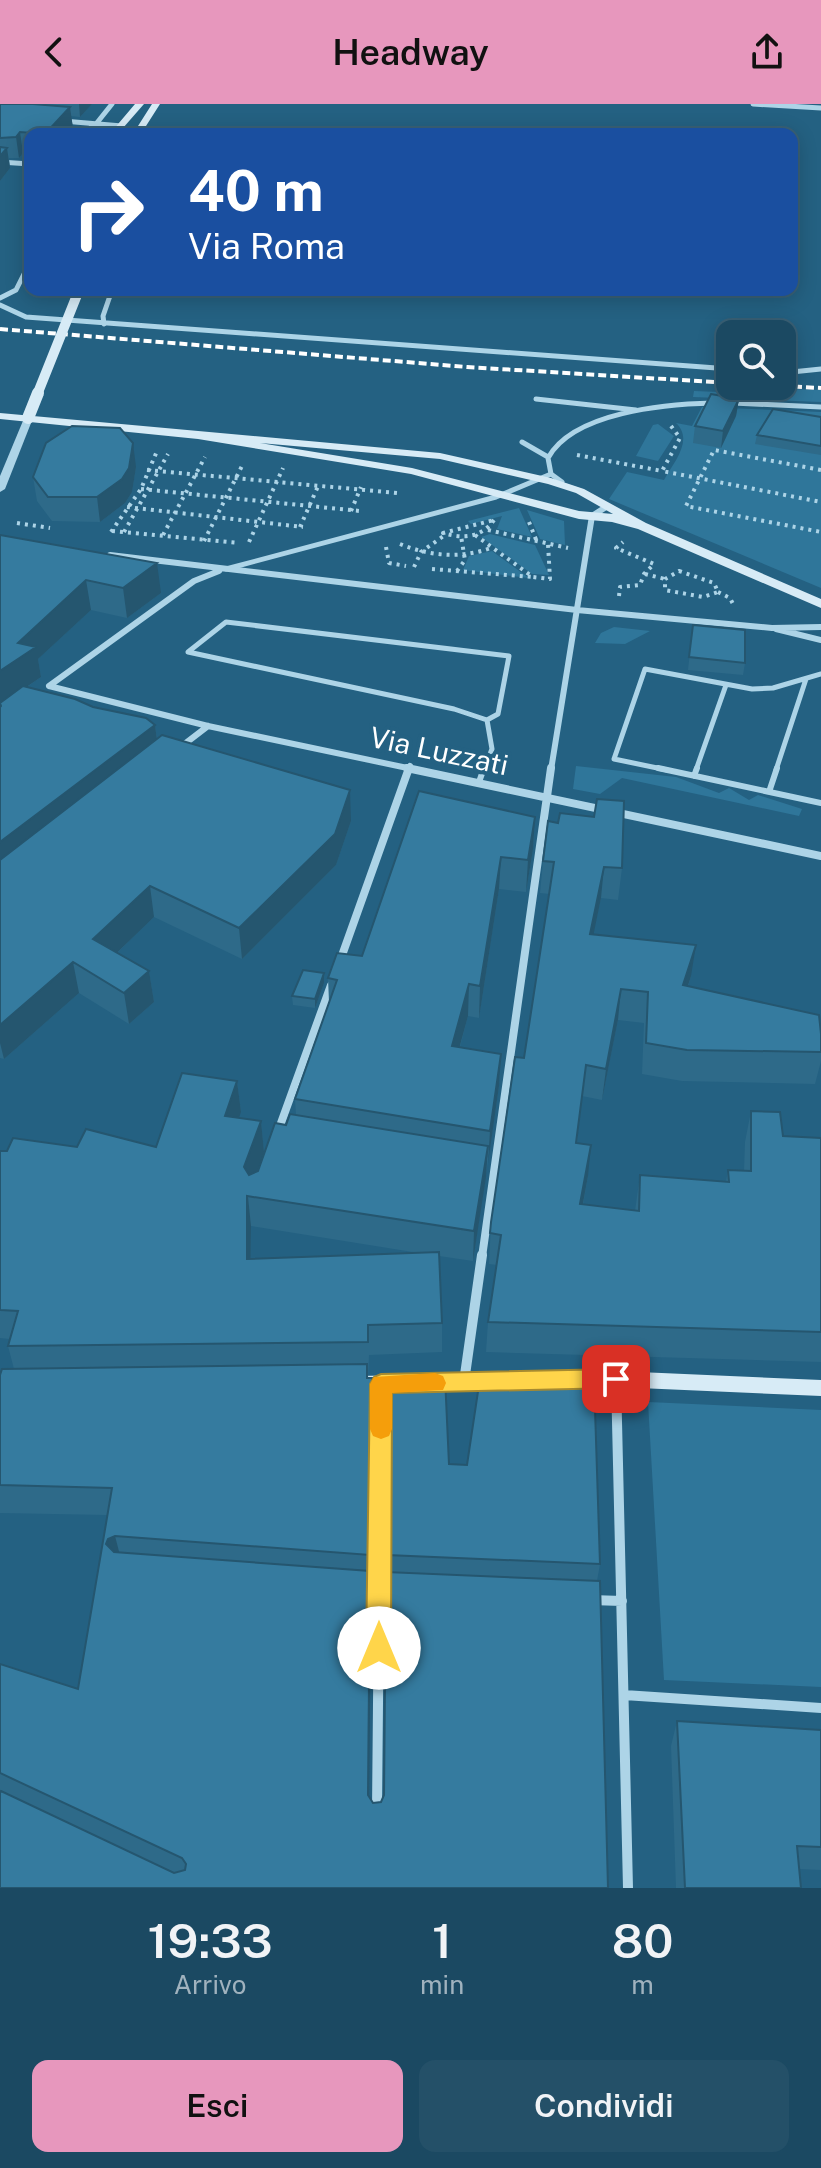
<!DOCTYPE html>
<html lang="it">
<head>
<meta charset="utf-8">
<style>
	body { margin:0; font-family:"Public Sans",sans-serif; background:#245068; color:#f1f3f6; height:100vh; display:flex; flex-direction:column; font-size:30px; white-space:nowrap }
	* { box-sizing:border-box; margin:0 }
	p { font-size:26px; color:#a0b2be }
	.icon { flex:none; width:44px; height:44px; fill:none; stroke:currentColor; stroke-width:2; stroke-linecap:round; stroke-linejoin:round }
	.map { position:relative; height:1784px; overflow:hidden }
	.panel { display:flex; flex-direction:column; background:#1b4962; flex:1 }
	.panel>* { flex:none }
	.hud { position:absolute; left:24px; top:24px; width:774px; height:168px; border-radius:16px; box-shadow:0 4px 20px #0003,0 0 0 2px #396177; background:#1a4fa0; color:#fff; overflow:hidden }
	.buttons { position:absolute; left:716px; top:216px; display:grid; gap:16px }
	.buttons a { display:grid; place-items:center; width:80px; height:80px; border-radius:16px; background:#1b4962; box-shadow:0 4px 20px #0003,0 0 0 2px #396177; font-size:40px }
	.pin { position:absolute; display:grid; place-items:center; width:68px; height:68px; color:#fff; margin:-34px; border-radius:16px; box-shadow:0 4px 12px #0006 }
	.me { position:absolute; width:88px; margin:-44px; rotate:0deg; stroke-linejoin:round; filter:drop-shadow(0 0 6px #0008) }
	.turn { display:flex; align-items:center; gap:28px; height:168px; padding:0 32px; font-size:36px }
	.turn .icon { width:104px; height:104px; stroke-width:2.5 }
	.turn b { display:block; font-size:56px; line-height:68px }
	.eta { display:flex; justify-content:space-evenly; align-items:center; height:136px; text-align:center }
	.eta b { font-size:48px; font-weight:600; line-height:56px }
	.cta { display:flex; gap:16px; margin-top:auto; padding:16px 32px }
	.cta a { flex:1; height:92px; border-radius:16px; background:#e797bd; color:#111; font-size:32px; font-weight:600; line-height:92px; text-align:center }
	.cta a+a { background:#245068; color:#f1f3f6 }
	header { display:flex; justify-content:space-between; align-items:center; height:104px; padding:0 32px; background:#e797bd; color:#111; font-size:36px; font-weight:600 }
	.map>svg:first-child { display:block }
</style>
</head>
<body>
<header><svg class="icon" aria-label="back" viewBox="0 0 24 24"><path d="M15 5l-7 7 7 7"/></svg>Headway<svg class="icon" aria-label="share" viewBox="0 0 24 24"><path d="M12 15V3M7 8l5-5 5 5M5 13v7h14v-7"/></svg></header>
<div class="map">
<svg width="821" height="1784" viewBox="0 0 821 1784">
	<rect width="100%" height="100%" fill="#246182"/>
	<path fill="#2f769a" d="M 721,282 L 821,286 L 821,298 L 693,293 L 694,287 L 719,288 Z
		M 702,303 L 821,308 L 821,484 L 609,395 L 627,368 L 664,376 C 674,358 694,336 676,319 L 692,322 Z
		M 658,320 L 674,332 L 658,357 L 636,352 L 653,321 Z
		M 519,404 L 532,433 L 497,425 L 502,412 L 471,420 L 468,417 Z
		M 527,406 L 564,417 L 565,441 L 540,435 Z
		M 490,430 L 535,441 L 549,471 L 532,470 L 481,433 Z
		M 492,447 L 529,474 L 463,466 L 469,452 Z
		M 614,523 L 650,527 L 625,540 L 595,539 L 601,529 Z
		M 576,662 L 676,673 L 719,689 L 729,684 L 749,696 L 758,691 L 802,705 L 799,712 L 622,674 L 600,690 L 573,685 Z
		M 648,1298 L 821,1306 L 821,1583 L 664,1576 Z"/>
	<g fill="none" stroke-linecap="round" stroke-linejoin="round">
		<path stroke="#add4e7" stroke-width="3" stroke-dasharray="2 4" stroke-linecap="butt" d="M 297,30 L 381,24"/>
		<path stroke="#add4e7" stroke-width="4" stroke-dasharray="3 5" stroke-linecap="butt" d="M 671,322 L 680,334 L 662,367 L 821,398
			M 577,351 L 662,367
			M 147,366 L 397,389
			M 821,366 L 714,346 L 686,402 L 821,428
			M 141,385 L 360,407
			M 127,403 L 303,423
			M 351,407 L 361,383
			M 494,416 C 481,434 463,435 443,429 Z
			M 529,418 L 537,438
			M 17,419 L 50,424
			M 300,423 L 319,380
			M 488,426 L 568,444
			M 112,427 L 239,439
			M 111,428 L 141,385 L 157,347
			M 124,428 L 168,350
			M 163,431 L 205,353
			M 475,431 L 533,473 L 550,475 L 548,440
			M 204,437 L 243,360
			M 249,438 L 283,364
			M 400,440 C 430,452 460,455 491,444
			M 386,443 L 389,459 L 406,462
			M 414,463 L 421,448 L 445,431
			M 432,465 L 533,473
			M 457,467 L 465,456 L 461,432
			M 679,467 L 714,479 L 718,488 L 703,493 L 665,486 L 665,475 Z
			M 645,470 L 665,475
			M 718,488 L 730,494 L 734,502
			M 619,492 L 620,483 L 640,481 L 644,470 L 654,460 L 616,444 L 623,438"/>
		<path stroke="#add4e7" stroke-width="5" d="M 536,295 L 636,306
			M 733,299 L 821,303
			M 522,338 L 548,353
			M 562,378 L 551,370 L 548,354 C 573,308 666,300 713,299
			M 226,518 L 509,552 L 498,610 L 487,616 L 454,605 L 188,548 Z
			M 484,666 L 492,645 L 487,616
			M 667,666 L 614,655 L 645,565 L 752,585 L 773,584 L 821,570
			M 696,666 L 726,581
			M 776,666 L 806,575"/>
		<path stroke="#add4e7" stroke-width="6" d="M 658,664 L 821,699
			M 694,672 L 697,664
			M 479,678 L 484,664
			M 769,688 L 777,664"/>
		<path stroke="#add4e7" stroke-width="5" d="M 226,465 L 496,393 L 551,370"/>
		<path stroke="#add4e7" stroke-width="5" d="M 753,0 L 821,4
			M 63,17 L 122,22
			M 81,30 L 96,20 L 112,0
			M 0,58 L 30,60
			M 0,194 L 16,186 L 30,158
			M 0,201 L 26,213 L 730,265
			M 104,220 L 103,212 L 112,186
			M 782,269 L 821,265"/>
		<path stroke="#add4e7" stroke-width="6" d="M 110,451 L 577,506 L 772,524 L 821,523
			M 776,525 L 821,536
			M 49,582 L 208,622 L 417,666
			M 49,582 L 194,477 L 219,467
			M 178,645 L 208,622
			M 408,666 L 410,662
			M 551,666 L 592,412 L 606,403"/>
		<path stroke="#add4e7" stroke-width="8" d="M 407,664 L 821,752
			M 340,857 L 409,664
			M 277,1030 L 331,881
			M 482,1153 L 551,664"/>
		<path stroke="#add4e7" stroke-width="10" d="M 616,1275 L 628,1784
			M 464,1278 L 482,1151
			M 363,1486 L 397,1488
			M 591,1496 L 622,1497
			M 624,1591 L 821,1604
			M 377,1706 L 381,1280"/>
		<path fill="#add4e7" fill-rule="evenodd" d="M 25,312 L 33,314 L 5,385 L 0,388 L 0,372 Z"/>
		<path fill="#d7ebf6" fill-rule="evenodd" d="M 135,0 L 144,0 L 123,24 L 138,26 L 138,22 L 152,0 L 160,0 L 146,22 L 149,30 L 99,30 L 113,26 Z
			M 0,309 L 440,349 L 551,374 L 584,385 L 646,419 L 821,495 L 821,504 L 638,425 L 612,418 L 579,415 L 411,370 L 198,335 L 0,315 ZM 260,339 L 440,355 L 548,380 L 576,389 L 613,410 L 579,407 L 412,364 Z
			M 616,1267 L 821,1276 L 821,1292 L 616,1283 L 574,1284 L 567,1282 L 564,1276 L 567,1270 Z
			M 498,1270 L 505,1272 L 508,1278 L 505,1284 L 498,1286 L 354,1288 L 347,1286 L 344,1280 L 347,1274 L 354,1272 Z"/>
		<path stroke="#fff" stroke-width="4" stroke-dasharray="8 4" stroke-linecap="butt" d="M 0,225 L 467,263 L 730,279
			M 782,282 L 821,284"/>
		<path stroke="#d7ebf6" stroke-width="10" d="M 37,291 L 79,186"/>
		<path stroke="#d7ebf6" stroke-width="12" d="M 28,314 L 38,289"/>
	</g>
	<path fill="#2e6a89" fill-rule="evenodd" d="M 0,0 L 92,0 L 80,13 L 71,12 L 73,24 L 67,30 L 30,30 L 30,49 L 23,49 L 19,54 L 9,54 L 10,64 L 0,77 Z
		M 739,295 L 736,312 L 721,344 L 693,339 L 695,322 Z
		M 821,313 L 821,351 L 755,340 L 757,331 Z
		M 136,363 L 132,388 L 125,399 L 100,418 L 52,417 L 37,397 L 33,373 Z
		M 0,431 L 161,489 L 127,514 L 91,506 L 38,555 L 41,573 L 27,583 L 155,621 L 157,635 L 351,717 L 336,761 L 242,855 L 154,813 L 117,849 L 149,867 L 154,898 L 129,920 L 79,889 L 4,955 L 0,954 Z
		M 693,521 L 745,559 L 743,571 L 688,566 Z
		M 535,713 L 533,745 L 526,788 L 499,785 L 479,914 L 468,912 L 460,943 L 501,950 L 499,982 L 473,1157 L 439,1152 L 442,1219 L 442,1248 L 369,1251 L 368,1274 L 373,1303 L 369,1693 L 373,1699 L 381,1698 L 384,1691 L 387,1451 L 449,1360 L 600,1460 L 597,1477 L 608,1784 L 0,1784 L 0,1560 L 78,1585 L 107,1411 L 0,1409 L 0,1271 L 14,1265 L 8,1242 L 10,1235 L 0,1234 L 0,1047 L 77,1043 L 156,1043 L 237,977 L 241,1008 L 238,1014 L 261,1017 L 264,1048 L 256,1068 L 258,1067 L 286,1021 L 296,1011 L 295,995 L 329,898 L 328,874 L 362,852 ZM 251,1122 L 419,1149 L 250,1155 Z
		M 543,757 L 622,764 L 618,796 L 601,794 L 593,830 L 691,872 L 688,883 L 821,930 L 821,957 L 815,980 L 682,977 L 642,970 L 644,919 L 618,916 L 602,996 L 582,992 L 577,1039 L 588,1072 L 583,1101 L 635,1107 L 640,1071 L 726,1078 L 728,1066 L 744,1067 L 745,1038 L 751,1007 L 783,1032 L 821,1034 L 821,1258 L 486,1248 L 488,1218 L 497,1161 L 489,1160 L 491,1118 L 524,954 L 550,790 L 540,789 Z
		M 324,879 L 315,904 L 293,901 L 292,892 Z
		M 677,1617 L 821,1626 L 821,1766 L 799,1765 L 801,1784 L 676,1784 L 671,1642 Z"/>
	<path fill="#25566f" d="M 79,0 L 92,0 L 80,13 Z
		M 70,3 L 73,24 L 67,30 L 45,30 Z
		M 20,28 L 23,49 L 19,54 L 16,33 Z
		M 7,44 L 10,64 L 0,77 L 0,52 Z
		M 739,295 L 736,312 L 721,344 L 723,327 Z
		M 133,339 L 136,363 L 132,388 L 125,399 L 100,418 L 97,393 Z
		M 157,459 L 161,489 L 127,514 L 123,484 Z
		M 86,476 L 91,506 L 38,555 L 41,573 L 0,601 L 0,567 L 18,539 Z
		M 155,621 L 159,652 L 0,774 L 0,738 Z
		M 350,686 L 351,717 L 336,761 L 242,855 L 239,824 Z
		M 535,713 L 533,745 L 526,788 L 528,756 Z
		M 501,753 L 499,785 L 479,914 L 480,882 Z
		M 604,763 L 601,794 L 587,862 L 590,830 Z
		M 150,782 L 154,813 L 99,866 L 93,835 Z
		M 696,841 L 691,872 L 678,913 L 683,881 Z
		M 73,858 L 79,889 L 4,955 L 0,939 L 0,921 Z
		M 149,867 L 154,898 L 129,920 L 124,889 Z
		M 324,869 L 324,879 L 315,904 L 315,895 Z
		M 469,880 L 468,912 L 451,974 L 452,942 Z
		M 621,885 L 618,916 L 602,996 L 606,965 Z
		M 501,950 L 499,982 L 488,1059 L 490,1027 Z
		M 237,977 L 241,1008 L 229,1043 L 225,1012 Z
		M 261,1017 L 264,1048 L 248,1093 L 251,1122 L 250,1185 L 247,1155 L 244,1063 Z
		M 591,1041 L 588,1072 L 577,1131 L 580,1100 Z
		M 488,1042 L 486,1073 L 473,1157 L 474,1127 Z
		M 372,1274 L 373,1303 L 371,1478 L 370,1451 Z
		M 115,1432 L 122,1459 L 106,1440 L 108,1435 Z
		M 370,1467 L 371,1494 L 369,1715 L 368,1691 Z"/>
	<path fill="#357b9f" stroke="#25566f" stroke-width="2" d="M 0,0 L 33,0 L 70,3 L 45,30 L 20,28 L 16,33 L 0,34 Z
		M 0,43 L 7,44 L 0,52 Z
		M 711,290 L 739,295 L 723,327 L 695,322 Z
		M 773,305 L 821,313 L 821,342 L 757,331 Z
		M 72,322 L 120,324 L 133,339 L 129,364 L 122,375 L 97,393 L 48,393 L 33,373 L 46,339 Z
		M 0,431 L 157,459 L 123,484 L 86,476 L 18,539 L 36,543 L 0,567 Z
		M 693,521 L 745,526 L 745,559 L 689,553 Z
		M 23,582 L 75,595 L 93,603 L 146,614 L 155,621 L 0,738 L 0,603 L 1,602 L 0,599 Z
		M 162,631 L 350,686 L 335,730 L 239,824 L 150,782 L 93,835 L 149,867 L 124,889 L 73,858 L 0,921 L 0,756 Z
		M 419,687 L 535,713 L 528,756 L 501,753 L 480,882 L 469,880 L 452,942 L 501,950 L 490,1027 L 295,995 L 337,876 L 328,874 L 337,849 L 362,852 Z
		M 597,695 L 624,697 L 622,764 L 604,763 L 590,830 L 696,841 L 683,881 L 819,911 L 821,930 L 821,948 L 687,946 L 646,939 L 648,888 L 621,885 L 606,965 L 586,961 L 576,1039 L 591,1041 L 580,1100 L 639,1107 L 640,1071 L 729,1078 L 728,1066 L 751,1067 L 751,1007 L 780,1008 L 783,1032 L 821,1034 L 821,1228 L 488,1218 L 501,1131 L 490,1129 L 491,1118 L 515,953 L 524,954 L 554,758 L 543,757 L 548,717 L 558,719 L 560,709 L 594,713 Z
		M 303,866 L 324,869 L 315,895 L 292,892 Z
		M 182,969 L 237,977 L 225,1012 L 261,1017 L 244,1063 L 249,1071 L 258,1067 L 275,1019 L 286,1021 L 290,1010 L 488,1042 L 474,1127 L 247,1092 L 247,1155 L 439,1148 L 442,1219 L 368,1221 L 368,1238 L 8,1242 L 18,1207 L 0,1206 L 0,1047 L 7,1047 L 13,1034 L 77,1043 L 86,1025 L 156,1043 Z
		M 367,1260 L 367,1274 L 372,1274 L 370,1451 L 115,1432 L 108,1435 L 106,1440 L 114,1448 L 370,1467 L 368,1691 L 373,1699 L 381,1698 L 384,1691 L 386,1468 L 600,1477 L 608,1784 L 0,1784 L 0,1688 L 1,1687 L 174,1769 L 185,1766 L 186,1760 L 182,1754 L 0,1669 L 0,1560 L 78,1585 L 112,1384 L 0,1381 L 0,1271 L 2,1265 Z
		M 388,1273 L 445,1273 L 449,1360 L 467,1361 L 480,1274 L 594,1274 L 600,1460 L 387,1451 Z
		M 677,1617 L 821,1626 L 821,1743 L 797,1742 L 801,1784 L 685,1784 Z"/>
	<path fill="#ffd54a" stroke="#a68a30" stroke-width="2" d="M 616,1265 L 623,1268 L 627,1275 L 623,1281 L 616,1284 L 392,1289 L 391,1544 L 387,1552 L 379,1556 L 370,1552 L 366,1544 L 370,1280 L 374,1273 L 381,1270 Z"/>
	<path fill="#f59e0b" d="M 435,1269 L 443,1272 L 446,1279 L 443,1286 L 392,1289 L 392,1325 L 389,1332 L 381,1335 L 373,1332 L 370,1325 L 370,1280 L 374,1273 Z"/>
	<g text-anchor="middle" stroke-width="8" stroke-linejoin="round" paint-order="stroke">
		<g font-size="28" fill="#fff" stroke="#246182">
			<text transform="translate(439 647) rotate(12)" y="10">Via Luzzati</text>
		</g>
	</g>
</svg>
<div class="buttons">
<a><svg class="icon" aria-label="search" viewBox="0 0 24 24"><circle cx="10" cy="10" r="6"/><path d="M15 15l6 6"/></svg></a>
</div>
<div class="pin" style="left:616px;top:1275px;background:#d93025"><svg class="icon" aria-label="arrive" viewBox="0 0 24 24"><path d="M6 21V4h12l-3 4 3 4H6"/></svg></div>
<svg class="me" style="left:379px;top:1544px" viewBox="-20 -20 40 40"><circle r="19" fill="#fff"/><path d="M0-13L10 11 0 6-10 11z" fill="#ffd54a"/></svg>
<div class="hud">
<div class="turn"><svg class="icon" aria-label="right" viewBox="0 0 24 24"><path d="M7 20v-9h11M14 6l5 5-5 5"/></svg><div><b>40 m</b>Via Roma</div></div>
</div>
</div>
<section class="panel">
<div class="eta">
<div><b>19:33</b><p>Arrivo</p></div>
<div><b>1</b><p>min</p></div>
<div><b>80</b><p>m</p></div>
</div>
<div class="cta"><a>Esci</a><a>Condividi</a></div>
</section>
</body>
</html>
